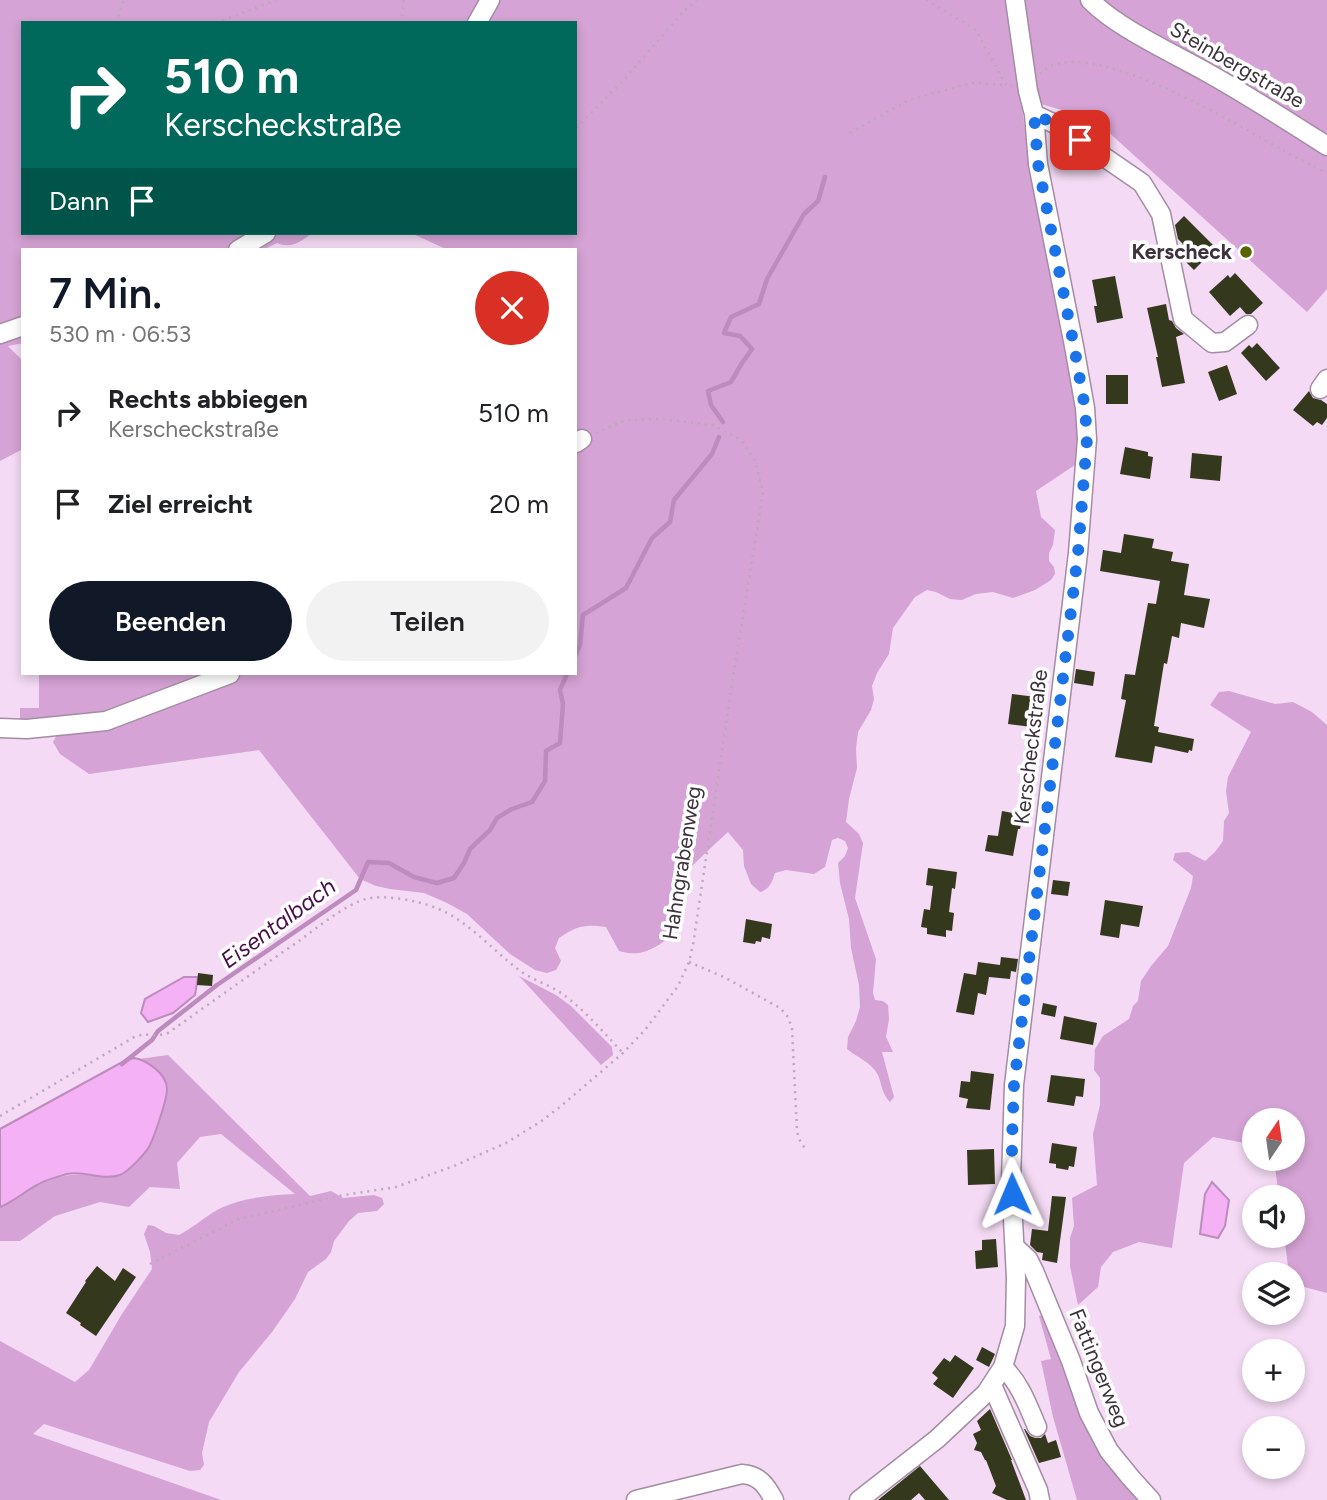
<!DOCTYPE html>
<html lang="de">
<head>
<meta charset="utf-8">
<style>
	body { margin:0; font-family:Figtree,sans-serif; background:#f2f2f2; color:#202124; height:100vh; display:flex; flex-direction:column; font-size:26px; white-space:nowrap }
	* { box-sizing:border-box; margin:0 }
	p { font-size:23px; color:#757577 }
	.icon { flex:none; width:38px; height:38px; fill:none; stroke:currentColor; stroke-width:2; stroke-linecap:round; stroke-linejoin:round }
	.map { position:relative; flex:1; overflow:hidden }
	.side { position:absolute; left:21px; top:248px; width:556px; height:427px; display:flex; flex-direction:column; background:#fff; border-radius:0px; box-shadow:0 4px 10px #0003 }
	.side>* { flex:none }
	.guide { position:absolute; left:21px; top:21px; width:556px; height:214px; border-radius:0px; box-shadow:0 4px 10px #0003; background:#00695c; color:#fff; overflow:hidden }
	.needle { width:46px; rotate:13deg }
	.fabs { position:absolute; left:1242px; top:1108px; display:grid; gap:14px }
	.fabs a { display:grid; place-items:center; width:63px; height:63px; border-radius:50%; background:#fff; box-shadow:0 4px 10px #0003; font-size:35px }
	.pin { position:absolute; display:grid; place-items:center; width:60px; height:60px; color:#fff; margin:-30px; border-radius:14px; box-shadow:0 4px 10px #0006 }
	.me { position:absolute; width:77px; margin:-38px; rotate:359deg; stroke-linejoin:round; filter:drop-shadow(0 0 5px #0008) }
	.turn { display:flex; align-items:center; gap:24px; height:147px; padding:0 28px; font-size:32px }
	.turn .icon { width:91px; height:91px; stroke-width:2.5 }
	.turn b { display:block; font-size:49px; line-height:60px }
	.then { display:flex; align-items:center; height:66px; padding:0 28px; background:#0003; gap:14px; font-size:26px }
	.round { display:grid; place-items:center; flex:none; width:74px; height:74px; border-radius:37px; background:#f2f2f2 }
	.overview { display:flex; align-items:center; justify-content:space-between; height:119px; padding:0 28px }
	h1 { font-size:42px; font-weight:600; line-height:52px; color:#111827 }
	.action { display:flex; gap:14px; margin-top:auto; padding:14px 28px }
	.action a { flex:1; height:80px; border-radius:42px; background:#111827; color:#fff; font-size:28px; font-weight:600; line-height:80px; text-align:center }
	.action a+a { background:#f2f2f2; color:#202124 }
	ul { padding:0; list-style:none }
	li { display:flex; align-items:center; gap:21px; height:91px; padding:0 28px }
	li div { flex:1 }
	li b { display:block; font-size:26px }
	li em { font-style:normal }
	.map>svg:first-child { display:block }
</style>
</head>
<body>
<div class="map">
<svg width="1327" height="1500" viewBox="0 0 1327 1500">
	<rect width="100%" height="100%" fill="#f4daf4"/>
	<path fill="#d5a3d5" d="M 0,0 L 484,0 L 471,23 L 23,23 L 23,233 L 256,233 L 228,250 L 23,250 L 23,321 L 0,328 Z
		M 497,0 L 1007,0 L 1030,165 L 1067,347 L 1079,423 L 1078,463 L 1036,491 L 1041,517 L 1055,530 L 1053,545 L 1049,553 L 1049,561 L 1054,567 L 1055,574 L 1051,580 L 1035,590 L 1013,598 L 993,592 L 976,594 L 962,600 L 950,599 L 936,592 L 927,590 L 915,597 L 893,628 L 889,654 L 877,673 L 872,686 L 874,699 L 871,710 L 858,732 L 856,749 L 857,768 L 849,799 L 846,822 L 859,834 L 863,843 L 855,898 L 876,959 L 873,993 L 875,1000 L 883,1001 L 888,1005 L 889,1019 L 886,1037 L 893,1052 L 882,1052 L 894,1097 L 890,1102 C 882,1094 882,1085 878,1075 C 871,1062 858,1058 847,1049 L 848,1037 L 856,1021 L 860,1007 L 859,985 L 851,948 L 849,919 L 840,883 L 838,863 L 845,856 L 848,848 L 845,841 L 838,838 L 832,840 L 825,867 L 814,874 L 786,870 L 775,873 C 772,882 770,889 760,892 L 751,884 L 744,866 L 743,850 L 728,832 C 712,847 696,861 682,877 C 678,881 673,885 671,890 C 662,907 687,932 655,947 C 642,954 633,955 619,951 L 606,927 C 584,924 577,926 559,938 L 555,948 L 561,961 L 556,970 L 547,973 L 535,970 L 510,954 L 467,914 L 447,903 L 424,893 L 390,889 L 376,886 L 360,879 L 259,750 L 89,774 L 60,754 L 53,742 L 64,722 L 20,725 L 20,708 L 39,708 L 39,674 L 576,674 L 576,250 L 448,250 L 411,233 L 576,233 L 576,23 L 484,23 Z
		M 1017,0 L 1327,0 L 1327,289 L 1307,312 L 1094,119 L 1037,103 Z
		M 278,233 L 312,233 C 301,242 291,249 277,243 L 263,250 L 250,250 Z
		M 23,333 L 23,343 L 8,346 L 23,361 L 23,449 L 0,461 L 0,341 Z
		M 1229,691 L 1275,704 L 1293,702 L 1312,712 L 1327,725 L 1327,1293 L 1293,1284 L 1293,1274 L 1289,1274 L 1284,1236 L 1293,1236 L 1293,1197 L 1279,1197 L 1274,1159 L 1293,1158 L 1293,1120 L 1255,1120 L 1255,1145 L 1213,1137 L 1184,1163 L 1172,1248 L 1139,1242 L 1113,1252 L 1101,1267 L 1098,1287 L 1078,1305 L 1070,1266 L 1070,1238 L 1074,1226 L 1072,1198 L 1097,1185 L 1093,1134 L 1100,1105 L 1100,1078 L 1094,1070 L 1095,1049 L 1103,1036 L 1129,1019 L 1133,1006 L 1138,1001 L 1141,981 L 1151,966 L 1168,946 L 1191,888 L 1193,876 L 1173,860 L 1175,853 L 1188,852 L 1205,861 L 1215,852 L 1223,841 L 1224,821 L 1229,813 L 1226,791 L 1228,777 L 1251,732 L 1210,705 L 1219,692 Z
		M 519,976 L 556,995 L 571,1006 L 612,1047 L 613,1055 L 601,1065 Z
		M 168,1055 L 310,1196 L 331,1191 L 343,1198 L 374,1195 L 382,1198 L 384,1204 L 377,1211 L 358,1213 L 349,1221 L 334,1241 L 331,1252 L 326,1259 L 308,1272 L 295,1299 L 272,1332 L 239,1372 L 209,1422 L 202,1453 L 204,1465 L 200,1470 L 190,1471 L 44,1424 L 33,1434 L 221,1500 L 0,1500 L 0,1341 L 75,1382 L 89,1370 L 122,1314 L 152,1269 L 150,1252 L 144,1234 L 148,1225 L 154,1226 L 166,1233 L 179,1235 C 192,1228 204,1218 217,1210 C 240,1198 269,1195 295,1194 L 221,1134 L 200,1137 L 177,1163 L 180,1189 L 150,1187 L 129,1207 L 100,1202 L 55,1216 L 20,1241 L 0,1241 L 0,1207 C 14,1202 25,1191 38,1185 C 59,1174 79,1172 102,1177 L 149,1147 L 167,1088 L 155,1068 L 139,1059 Z
		M 1048,1314 L 1067,1362 L 1146,1500 L 1077,1500 L 1053,1417 L 1041,1361 L 1051,1359 L 1039,1316 Z"/>
	<path fill="#f4b1f4" stroke="#bd8bbd" stroke-width="2" d="M 184,977 L 198,977 L 195,995 L 173,1013 L 148,1022 L 141,1013 L 145,999 Z
		M 134,1058 C 147,1060 167,1074 167,1089 C 167,1100 155,1134 150,1145 C 146,1153 128,1172 120,1175 C 102,1181 84,1170 67,1174 C 57,1177 45,1180 37,1185 C 24,1192 13,1202 0,1207 L 0,1129 L 126,1060 Z
		M 1212,1182 L 1229,1200 L 1225,1226 L 1218,1238 L 1200,1234 L 1205,1194 Z"/>
	<g fill="none" stroke-linecap="round" stroke-linejoin="round">
		<path stroke="#bd8bbd" stroke-width="4.5" d="M 723,422 L 711,405 L 708,391 L 731,382 L 742,363 L 752,349 L 740,336 L 724,333 L 731,317 L 759,304 L 767,279 L 804,214 L 818,201 L 825,177
			M 576,655 L 580,645 L 583,615 L 626,588 L 652,538 L 670,522 L 674,500 L 712,454 L 719,437
			M 122,1064 L 152,1040 L 158,1031 L 217,985 L 356,890 L 368,862 L 389,863 L 414,877 L 437,883 L 454,878 L 464,863 L 470,849 L 490,830 L 497,818 L 512,809 L 532,802 L 545,781 L 546,751 L 560,743 L 563,704 L 560,690 L 567,674"/>
	</g>
	<path fill="#34381c" d="M 1184,216 L 1216,248 L 1194,270 L 1182,258 L 1180,247 L 1183,244 L 1178,239 L 1175,225 Z
		M 1235,273 L 1263,303 L 1251,314 L 1246,314 L 1240,307 L 1230,316 L 1209,292 L 1228,275 L 1230,278 Z
		M 1115,276 L 1123,318 L 1097,323 L 1094,306 L 1097,306 L 1092,280 Z
		M 1166,304 L 1169,320 L 1172,321 L 1176,328 L 1184,334 L 1176,337 L 1185,383 L 1162,387 L 1156,357 L 1158,357 L 1147,308 Z
		M 1257,343 L 1280,368 L 1266,381 L 1241,353 L 1249,345 L 1252,348 Z
		M 1227,365 L 1237,394 L 1219,401 L 1208,372 Z
		M 1106,375 L 1128,375 L 1128,404 L 1106,404 Z
		M 1309,391 L 1313,398 L 1321,400 L 1327,404 L 1327,418 L 1322,425 L 1317,422 L 1313,426 L 1293,410 Z
		M 1125,447 L 1148,452 L 1148,456 L 1153,457 L 1150,479 L 1120,474 Z
		M 1192,453 L 1222,456 L 1220,481 L 1190,478 Z
		M 1124,534 L 1154,539 L 1152,548 L 1173,552 L 1171,561 L 1189,564 L 1184,595 L 1210,599 L 1204,628 L 1181,623 L 1179,638 L 1172,636 L 1167,664 L 1164,663 L 1154,726 L 1159,727 L 1158,732 L 1194,739 L 1192,751 L 1189,750 L 1188,753 L 1155,746 L 1152,763 L 1115,757 L 1126,700 L 1121,699 L 1125,674 L 1135,675 L 1148,603 L 1156,604 L 1160,581 L 1100,571 L 1103,550 L 1121,553 Z
		M 1076,669 L 1095,672 L 1093,686 L 1074,683 Z
		M 1012,694 L 1036,697 L 1032,727 L 1008,724 Z
		M 1002,811 L 1023,815 L 1020,829 L 1018,829 L 1013,856 L 985,851 L 988,835 L 998,836 Z
		M 928,868 L 957,872 L 955,889 L 952,888 L 949,912 L 954,913 L 952,931 L 946,930 L 946,937 L 927,934 L 927,928 L 921,927 L 924,909 L 930,910 L 933,886 L 926,885 Z
		M 1053,880 L 1070,882 L 1068,896 L 1051,894 Z
		M 1105,900 L 1143,906 L 1139,927 L 1121,924 L 1119,938 L 1100,935 Z
		M 746,919 L 772,924 L 770,939 L 762,937 L 761,942 L 756,941 L 755,944 L 743,942 Z
		M 1001,957 L 1018,959 L 1016,972 L 1011,971 L 1010,979 L 989,977 L 986,995 L 978,993 L 974,1015 L 956,1012 L 964,973 L 976,975 L 978,962 L 1000,965 Z
		M 198,973 L 213,975 L 212,986 L 197,985 Z
		M 1043,1003 L 1057,1006 L 1055,1017 L 1041,1014 Z
		M 1064,1016 L 1097,1023 L 1093,1045 L 1060,1039 Z
		M 971,1071 L 994,1074 L 990,1110 L 966,1108 L 968,1099 L 959,1097 L 961,1081 L 970,1082 Z
		M 1051,1075 L 1085,1079 L 1083,1097 L 1076,1096 L 1074,1106 L 1047,1102 Z
		M 1052,1143 L 1077,1147 L 1074,1167 L 1069,1166 L 1068,1170 L 1056,1168 L 1056,1164 L 1049,1163 Z
		M 994,1149 L 995,1184 L 968,1185 L 967,1150 Z
		M 1052,1196 L 1066,1197 L 1057,1263 L 1042,1260 L 1043,1253 L 1037,1252 L 1030,1245 L 1032,1229 L 1048,1231 Z
		M 996,1239 L 998,1267 L 976,1269 L 975,1251 L 982,1250 L 982,1240 Z
		M 97,1266 L 115,1281 L 123,1268 L 136,1277 L 96,1336 L 80,1325 L 81,1323 L 66,1313 L 86,1282 L 85,1281 Z
		M 982,1347 L 995,1354 L 989,1367 L 976,1360 Z
		M 955,1355 L 974,1368 L 953,1398 L 933,1384 L 938,1378 L 932,1373 L 944,1358 L 950,1362 Z
		M 990,1409 L 1012,1460 L 1011,1460 L 1026,1500 L 1007,1500 L 992,1493 L 996,1486 L 986,1460 L 985,1460 L 981,1452 L 974,1450 L 977,1443 L 973,1434 L 981,1430 L 977,1421 Z
		M 1024,1429 L 1025,1429 L 1030,1436 L 1035,1438 L 1041,1438 L 1045,1434 L 1048,1443 L 1056,1440 L 1061,1457 L 1039,1463 Z
		M 920,1466 L 949,1500 L 925,1500 L 919,1493 L 911,1500 L 878,1500 Z"/>
	<g fill="none" stroke-linecap="round" stroke-linejoin="round">
		<g stroke="#a48ca4" stroke-width="21">
			<path id="minor" d="M 1090,0 C 1117,28 1173,53 1208,73 C 1249,96 1288,121 1327,146
				M 477,23 L 490,0
				M 1034,114 L 1059,126 L 1142,183 L 1161,214 L 1183,319 L 1212,343 L 1225,342 L 1248,325
				M 238,250 L 266,233
				M 0,334 L 23,326
				M 1320,389 L 1327,379
				M 576,443 L 582,439
				M 0,728 L 27,729 L 106,721 L 230,674
				M 1015,1247 L 1028,1259 L 1034,1271 L 1071,1361 L 1089,1413 L 1109,1451 L 1131,1478 L 1151,1500
				M 1003,1367 C 1020,1383 1028,1406 1037,1427
				M 992,1385 L 1038,1490 L 1040,1500
				M 636,1500 L 742,1474 C 759,1475 766,1485 774,1500
				M 859,1500 L 937,1439 L 986,1393 L 1003,1367 L 1015,1326 L 1016,1278 L 1011,1180 L 1014,1085 L 1078,553 L 1087,439 L 1085,408 L 1074,346 L 1038,164 L 1034,114 L 1028,91 L 1015,0"/>
		</g>
		<path stroke="#bca7bc" stroke-width="2.5" stroke-dasharray="2 5" stroke-linecap="butt" d="M 926,0 L 976,30 L 1006,85 L 1012,86
			M 116,23 L 124,0
			M 216,23 L 276,0
			M 401,23 L 404,0
			M 1040,74 C 1080,28 1243,128 1284,151 C 1298,159 1313,166 1327,173
			M 576,128 L 623,81 L 683,12 L 697,0
			M 850,133 L 909,100 L 971,83 L 1006,85
			M 689,962 L 724,977 L 780,1008 L 788,1017 L 792,1028 L 797,1131 L 799,1139 L 806,1150
			M 0,1116 L 136,1036 C 148,1033 157,1037 168,1033 C 212,1002 255,971 299,941 C 315,929 348,903 366,899 C 385,894 417,901 434,907 C 468,920 491,949 519,970 C 532,980 548,984 561,993 C 584,1009 603,1032 622,1052
			M 150,1264 L 239,1219 L 338,1196 L 396,1187 L 454,1166 L 506,1143 L 540,1122 L 561,1106 L 623,1053 L 645,1030 L 678,986 L 689,962 L 693,945 L 735,664 L 763,493 L 755,460 L 741,440 L 713,425 L 661,419 L 626,420 L 594,434"/>
		<use href="#minor" stroke="#fff" stroke-width="18"/>
	</g>
	<g fill="none" stroke-linecap="round" stroke-linejoin="round">
		<path stroke="#1a73e8" stroke-width="12" stroke-dasharray="0 21.6" d="M 1012,1194 L 1012,1140 L 1014,1085 L 1078,553 L 1087,439 L 1085,408 L 1074,346 L 1038,164 L 1034,114 L 1059,126 L 1080,140"/>
	</g>
	<circle fill="#5a6301" stroke="#fff" stroke-width="2.5" cx="1246" cy="252" r="7"/>
	<g text-anchor="middle" stroke-width="7" stroke-linejoin="round" paint-order="stroke">
		<g font-size="21" fill="#3d323c" stroke="#fff">
			<text transform="translate(1237 65) rotate(30)" y="7">Steinbergstraße</text>
			<text transform="translate(1031 747) rotate(-83)" y="7">Kerscheckstraße</text>
			<text transform="translate(682 863) rotate(-81)" y="7">Hahngrabenweg</text>
			<text transform="translate(1099 1368) rotate(68)" y="7">Fattingerweg</text>
		</g>
		<g font-size="21" font-weight="bold" fill="#3d323c" stroke="#fff" text-anchor="end">
			<text x="1232" y="259">Kerscheck</text>
		</g>
		<g font-size="23" font-style="italic" fill="#470c49" stroke="#fff">
			<text transform="translate(278 923) rotate(-36)" y="8">Eisentalbach</text>
		</g>
	</g>
</svg>
<div class="fabs">
<a><svg class="needle" viewBox="-14 -14 28 28"><path d="M0-13l5 13h-10z" fill="#e53935"/><path d="M0 13l5-13h-10z" fill="#757577"/></svg></a>
<a><svg class="icon" aria-label="sound" viewBox="0 0 24 24"><path d="M4 9h4l5-4v14l-5-4H4zM17 9q2 3 0 6"/></svg></a>
<a><svg class="icon" aria-label="layers" viewBox="0 0 24 24"><path d="M12 4l9 5-9 5-9-5zM3 14l9 5 9-5"/></svg></a>
<a>+</a>
<a>−</a>
</div>
<div class="pin" style="left:1080px;top:140px;background:#d93025"><svg class="icon" aria-label="arrive" viewBox="0 0 24 24"><path d="M6 21V4h12l-3 4 3 4H6"/></svg></div>
<svg class="me" style="left:1012px;top:1194px" viewBox="-20 -20 40 40"><path d="M0-17L14 15 0 8-14 15z" fill="#1a73e8" stroke="#fff" stroke-width="4"/></svg>
<div class="guide">
<div class="turn"><svg class="icon" aria-label="right" viewBox="0 0 24 24"><path d="M7 20v-9h11M14 6l5 5-5 5"/></svg><div><b>510 m</b>Kerscheckstraße</div></div>
<div class="then">Dann<svg class="icon" aria-label="arrive" viewBox="0 0 24 24"><path d="M6 21V4h12l-3 4 3 4H6"/></svg></div>
</div>
<section class="side">
<div class="overview"><div><h1>7 Min.</h1><p>530 m · 06:53</p></div><a class="round" style="background:#d93025;color:#fff"><svg class="icon" aria-label="close" viewBox="0 0 24 24"><path d="M6 6l12 12M18 6L6 18"/></svg></a></div>
<ul>
<li><svg class="icon" aria-label="right" viewBox="0 0 24 24"><path d="M7 20v-9h11M14 6l5 5-5 5"/></svg><div><b>Rechts abbiegen</b><p>Kerscheckstraße</p></div><em>510 m</em></li>
<li><svg class="icon" aria-label="arrive" viewBox="0 0 24 24"><path d="M6 21V4h12l-3 4 3 4H6"/></svg><div><b>Ziel erreicht</b></div><em>20 m</em></li>
</ul>
<div class="action"><a>Beenden</a><a>Teilen</a></div>
</section>
</div>
</body>
</html>
